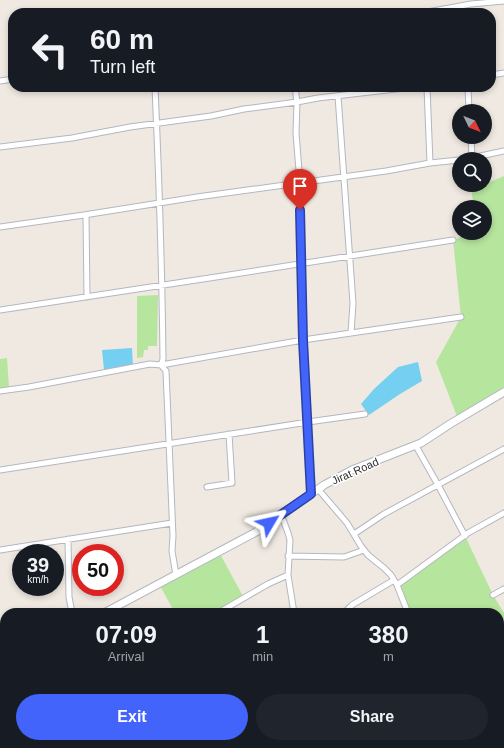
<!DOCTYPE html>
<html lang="en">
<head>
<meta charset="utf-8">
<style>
	body { margin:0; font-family:Helvetica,sans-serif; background:#20242c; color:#f1f3f6; height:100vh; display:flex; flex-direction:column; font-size:15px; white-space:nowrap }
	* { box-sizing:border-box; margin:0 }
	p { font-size:13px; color:#9ea1a6 }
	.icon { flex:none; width:22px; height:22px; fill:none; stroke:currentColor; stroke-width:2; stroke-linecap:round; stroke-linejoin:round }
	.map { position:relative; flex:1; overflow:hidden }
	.drawer { position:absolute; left:0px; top:608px; width:504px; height:140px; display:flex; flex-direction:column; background:#171b24; border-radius:16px 16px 0 0; box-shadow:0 2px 6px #0003 }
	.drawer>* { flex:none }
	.top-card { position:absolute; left:8px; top:8px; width:488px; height:84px; border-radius:16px; box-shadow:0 2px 6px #0003; background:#171b24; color:#f1f3f6; overflow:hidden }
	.needle { width:26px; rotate:133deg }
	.tools { position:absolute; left:452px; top:104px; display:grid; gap:8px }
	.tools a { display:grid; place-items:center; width:40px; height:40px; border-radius:50%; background:#171b24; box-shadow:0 2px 6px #0003; font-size:20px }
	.speed { position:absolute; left:12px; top:544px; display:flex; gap:8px; font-size:20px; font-weight:700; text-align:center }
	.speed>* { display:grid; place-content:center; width:52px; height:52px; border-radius:50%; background:#171b24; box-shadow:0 2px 6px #0003; line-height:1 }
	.speed small { font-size:10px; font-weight:400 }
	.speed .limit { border:6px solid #d22; background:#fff; color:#111 }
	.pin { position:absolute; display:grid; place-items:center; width:34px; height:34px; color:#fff; margin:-41px -17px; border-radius:50% 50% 50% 0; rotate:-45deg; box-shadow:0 0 4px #0007 }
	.pin .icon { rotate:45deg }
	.me { position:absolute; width:44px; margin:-22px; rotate:54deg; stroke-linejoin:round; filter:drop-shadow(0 0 3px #0008) }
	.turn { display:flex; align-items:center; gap:14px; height:84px; padding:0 16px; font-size:18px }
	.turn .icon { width:52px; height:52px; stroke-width:2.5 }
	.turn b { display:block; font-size:28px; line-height:34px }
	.eta { display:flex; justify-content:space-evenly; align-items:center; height:68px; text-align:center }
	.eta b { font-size:24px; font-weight:700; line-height:28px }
	.cta { display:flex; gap:8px; margin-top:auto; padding:8px 16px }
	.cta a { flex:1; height:46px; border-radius:24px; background:#4264fb; color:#fff; font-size:16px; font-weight:700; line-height:46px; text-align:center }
	.cta a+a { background:#20242c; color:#f1f3f6 }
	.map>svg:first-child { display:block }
</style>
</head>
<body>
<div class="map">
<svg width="504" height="748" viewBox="0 0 504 748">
	<rect width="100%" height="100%" fill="#efe9e1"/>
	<path fill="#b6e59e" d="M 504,176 L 504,392 L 458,419 L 436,362 L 461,317 L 453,240 L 472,233 L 485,233 L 485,207 L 474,207 L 471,189 L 485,185 L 485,184 Z
		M 158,295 L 157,346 L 148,346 L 148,350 L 144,350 L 143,357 L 137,358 L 137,296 Z
		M 7,358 L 9,387 L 0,388 L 0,359 Z
		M 465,536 L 493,595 L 504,613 L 504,659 L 499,662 L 499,613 L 408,613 L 397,585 Z
		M 219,552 L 244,598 L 218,613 L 175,613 L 159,584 Z"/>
	<path fill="#75cff0" d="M 132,348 L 133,367 L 104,370 L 102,350 Z
		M 418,362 L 422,381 L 400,394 L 369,415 L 361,404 L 374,389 L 398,367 Z"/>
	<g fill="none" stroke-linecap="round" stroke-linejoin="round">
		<g stroke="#b4b7c1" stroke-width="7">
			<path id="minor" d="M 422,13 L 471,4 L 504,1
				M 491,75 L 504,73
				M 0,81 L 13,79
				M 155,87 C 159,178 162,268 163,359 L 161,365 L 303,340 L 461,317
				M 295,87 L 297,102 L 296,133 L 300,183 L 303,340 L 311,494
				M 427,87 L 430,163
				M 468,87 L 469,111
				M 338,96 L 353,303 L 351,333
				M 471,137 L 472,158
				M 0,147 L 72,138 L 130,127 L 211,116 L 244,109 L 297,102 L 318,98 L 413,87
				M 466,159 L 504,151
				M 86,215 L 87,297
				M 0,227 L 84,215 L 197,197 L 386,171 L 430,163 L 459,160
				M 0,310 L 216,277 L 453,240
				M 0,391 L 29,387 L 150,364 L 161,365 L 166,371 L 173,536 L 172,551 L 176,575
				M 416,446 L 438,485 L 465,536
				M 0,470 L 308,422 L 365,414
				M 207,487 L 232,483 L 229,434
				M 318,489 L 347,523 L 361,546 L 368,555 L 384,568 L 391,575 L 397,585 L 408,613
				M 281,514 L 288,533 L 290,540 L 288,575 L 294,613
				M 354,534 L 384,514 L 504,449
				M 68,539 L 69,597 L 72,613
				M 0,550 L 172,523
				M 288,556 L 344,557 L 364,550
				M 397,585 L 468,533 L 504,513
				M 493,595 L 504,589
				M 218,613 L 268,584 L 288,575
				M 344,613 L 352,605 L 394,580
				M 499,662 L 504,659
				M 499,707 L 504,715
				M 499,720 L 504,716
				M 0,739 L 5,740
				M 25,743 L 34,744
				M 319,743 L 324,748
				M 109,748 L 111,743
				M 173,748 L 175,743
				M 233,748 L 239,743
				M 473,748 L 478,743"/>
		</g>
		<g stroke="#b4b7c1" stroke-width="9">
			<path id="secondary" d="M 104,613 L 256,532 L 324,485 L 352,470 L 421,443 L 450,424 L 504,392
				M 0,660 L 5,658"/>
		</g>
		<use href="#minor" stroke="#fff" stroke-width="5"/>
		<use href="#secondary" stroke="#fff" stroke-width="7"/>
	</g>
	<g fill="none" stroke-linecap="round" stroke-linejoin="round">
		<g stroke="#2b41a3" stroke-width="10">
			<path id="route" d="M 269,523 L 311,494 L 303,340 L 300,210"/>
		</g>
		<use href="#route" stroke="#4264fb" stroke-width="7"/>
	</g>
	<g text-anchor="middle" stroke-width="3" stroke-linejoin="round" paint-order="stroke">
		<g font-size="11" fill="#2e2e2e" stroke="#fff">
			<text transform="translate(355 471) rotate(-24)" y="4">Jirat Road</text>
		</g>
	</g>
</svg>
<div class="tools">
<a><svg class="needle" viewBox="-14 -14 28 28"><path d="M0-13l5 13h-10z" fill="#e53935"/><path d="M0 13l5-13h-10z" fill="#9ea1a6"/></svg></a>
<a><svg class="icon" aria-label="search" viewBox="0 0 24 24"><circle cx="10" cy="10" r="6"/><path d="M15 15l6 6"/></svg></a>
<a><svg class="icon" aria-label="layers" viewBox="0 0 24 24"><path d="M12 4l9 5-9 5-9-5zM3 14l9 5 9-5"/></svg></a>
</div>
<div class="speed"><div>39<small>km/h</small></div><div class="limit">50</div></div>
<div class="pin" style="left:300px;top:210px;background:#d93025"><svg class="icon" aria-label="arrive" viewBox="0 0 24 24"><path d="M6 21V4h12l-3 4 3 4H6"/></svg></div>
<svg class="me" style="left:269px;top:523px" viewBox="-20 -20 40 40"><path d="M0-17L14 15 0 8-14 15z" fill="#4264fb" stroke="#fff" stroke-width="4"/></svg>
<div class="top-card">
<div class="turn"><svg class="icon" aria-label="left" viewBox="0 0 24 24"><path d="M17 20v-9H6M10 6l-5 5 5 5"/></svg><div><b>60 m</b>Turn left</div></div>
</div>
<section class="drawer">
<div class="eta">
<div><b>07:09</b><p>Arrival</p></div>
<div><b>1</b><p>min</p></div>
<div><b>380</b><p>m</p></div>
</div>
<div class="cta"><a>Exit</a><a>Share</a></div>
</section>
</div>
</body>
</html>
